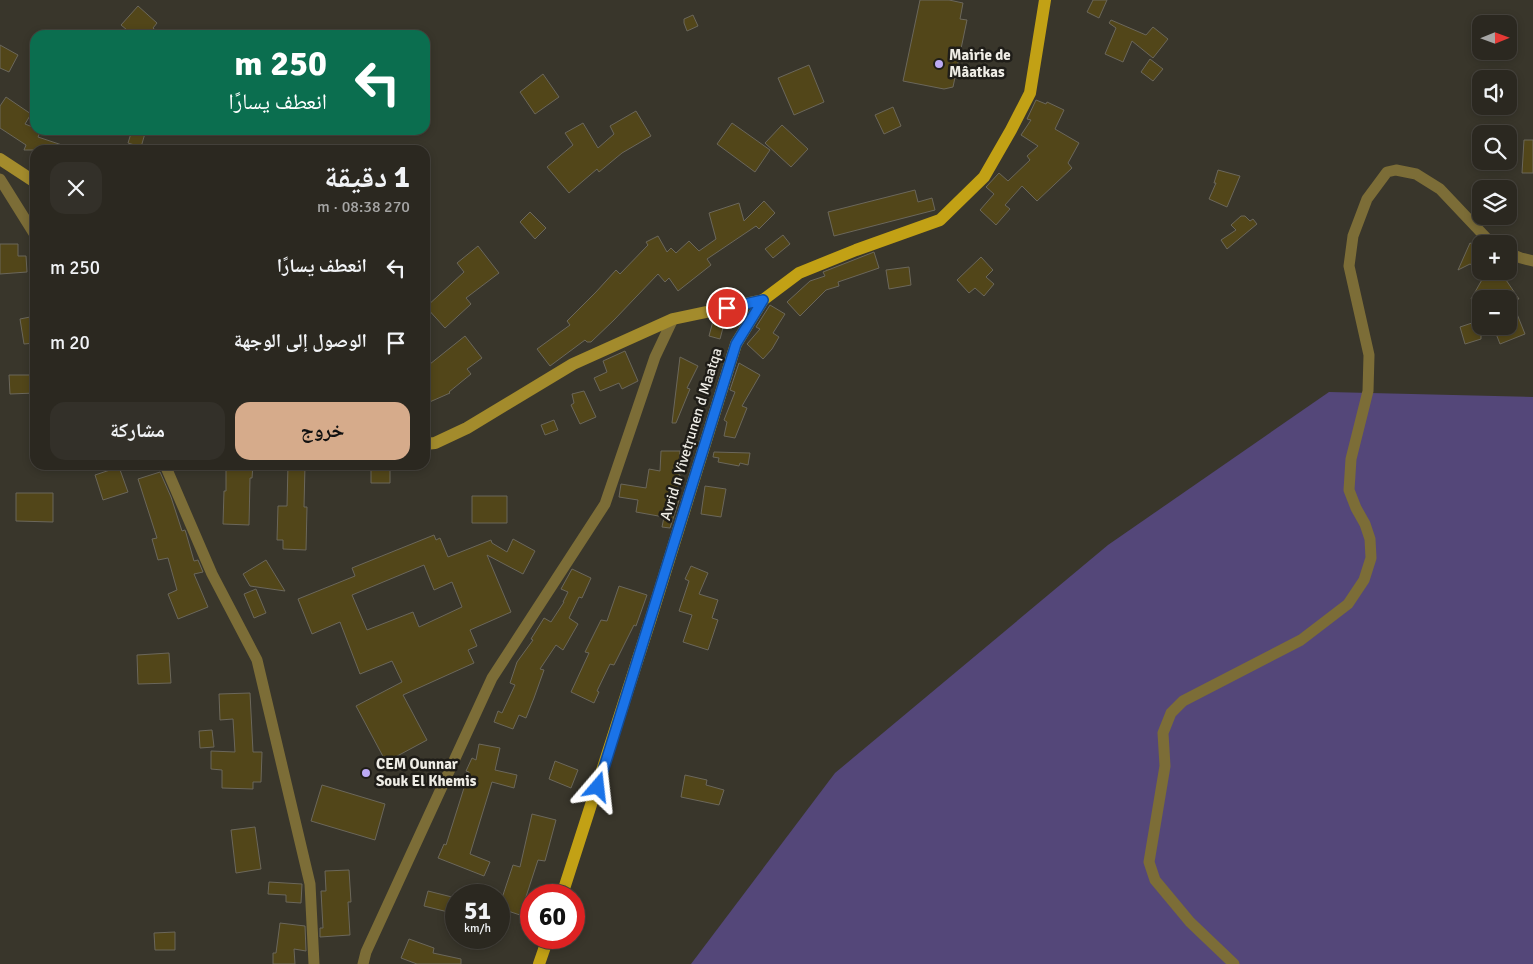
<!DOCTYPE html>
<html lang="ar">
<head>
<meta charset="utf-8">
<style>
	body { margin:0; font-family:Signika,"Noto Naskh Arabic",sans-serif; background:#333029; color:#f1f3f6; direction:rtl; height:100vh; display:flex; flex-direction:column; font-size:19px; white-space:nowrap }
	* { box-sizing:border-box; margin:0 }
	p { font-size:16px; color:#a6a6a5 }
	.icon { flex:none; width:28px; height:28px; fill:none; stroke:currentColor; stroke-width:2; stroke-linecap:round; stroke-linejoin:round }
	.map { position:relative; flex:1; overflow:hidden; direction:ltr }
	.sheet { position:absolute; left:30px; top:145px; width:400px; height:325px; display:flex; flex-direction:column; background:#2b2820; border-radius:15px; box-shadow:0 2px 8px #0003,0 0 0 1px #47443e; direction:rtl }
	.sheet>* { flex:none }
	.banner { position:absolute; left:30px; top:30px; width:400px; height:105px; border-radius:15px; box-shadow:0 2px 8px #0003,0 0 0 1px #47443e; direction:rtl; background:#0b6e4f; color:#fff; overflow:hidden }
	.needle { width:32px; rotate:89deg }
	.controls { position:absolute; left:1472px; top:15px; display:grid; gap:10px }
	.controls a { display:grid; place-items:center; width:45px; height:45px; border-radius:10px; background:#2b2820; box-shadow:0 2px 8px #0003,0 0 0 1px #47443e; font-size:25px }
	.speed { position:absolute; left:445px; top:884px; display:flex; gap:10px; font-size:25px; font-weight:700; text-align:center }
	.speed>* { display:grid; place-content:center; width:65px; height:65px; border-radius:50%; background:#2b2820; box-shadow:0 2px 8px #0003,0 0 0 1px #47443e; line-height:1 }
	.speed small { font-size:12px; font-weight:400 }
	.speed .limit { border:8px solid #d22; background:#fff; color:#111 }
	.pin { position:absolute; display:grid; place-items:center; width:42px; height:42px; color:#fff; margin:-21px; border:2px solid #fff; border-radius:50%; box-shadow:0 1px 5px #0007 }
	.me { position:absolute; width:55px; margin:-28px; rotate:17deg; stroke-linejoin:round; filter:drop-shadow(0 0 4px #0008) }
	.turn { display:flex; align-items:center; gap:18px; height:105px; padding:0 20px; font-size:22px }
	.turn .icon { width:65px; height:65px; stroke-width:2.5 }
	.turn b { display:block; font-size:35px; line-height:42px }
	.round { display:grid; place-items:center; flex:none; width:52px; height:52px; border-radius:15px; background:#333029 }
	.head { display:flex; align-items:center; justify-content:space-between; height:85px; padding:0 20px }
	h1 { font-size:30px; font-weight:700; line-height:38px }
	.primary-button { display:flex; gap:10px; margin-top:auto; padding:10px 20px }
	.primary-button a { flex:1; height:58px; border-radius:15px; background:#d6ab8b; color:#111; font-size:20px; font-weight:700; line-height:58px; text-align:center }
	.primary-button a+a { background:#333029; color:#f1f3f6 }
	ul { padding:0; list-style:none }
	li { display:flex; align-items:center; gap:15px; height:75px; padding:0 20px }
	li div { flex:1 }
	li b { display:block; font-size:19px }
	li em { font-style:normal }
	.map>svg:first-child { display:block }
</style>
</head>
<body>
<div class="map">
<svg width="1533" height="964" viewBox="0 0 1533 964">
	<rect width="100%" height="100%" fill="#39362b"/>
	<path fill="#544779" d="M 1329,392 L 1533,397 L 1533,964 L 691,964 L 835,773 L 1108,545 Z"/>
	<path fill="#524619" stroke="#6b675b" fill-rule="evenodd" d="M 920,0 L 949,0 L 963,3 L 960,19 L 967,20 L 953,87 L 944,89 L 903,81 Z
		M 1093,0 L 1107,0 L 1099,18 L 1087,12 Z
		M 138,6 L 157,23 L 153,28 L 161,35 L 133,35 L 121,25 Z
		M 693,15 L 698,26 L 687,31 L 684,23 L 684,19 Z
		M 1111,20 L 1146,35 L 1153,27 L 1168,39 L 1153,58 L 1132,41 L 1123,62 L 1105,54 L 1116,28 L 1109,23 Z
		M 0,45 L 18,55 L 9,72 L 0,68 Z
		M 1150,59 L 1163,69 L 1153,81 L 1141,72 Z
		M 809,65 L 824,102 L 794,115 L 778,78 Z
		M 543,74 L 559,97 L 535,114 L 520,92 Z
		M 6,97 L 31,114 L 25,124 L 35,128 L 35,130 L 41,130 L 38,137 L 71,148 L 71,150 L 24,150 L 26,145 L 0,128 L 0,106 Z
		M 1036,100 L 1046,104 L 1047,102 L 1064,110 L 1055,129 L 1079,143 L 1068,163 L 1072,168 L 1037,201 L 1022,186 L 1005,205 L 1010,209 L 996,225 L 980,210 L 994,194 L 986,187 L 999,173 L 1008,181 L 1030,160 L 1027,156 L 1038,146 L 1021,135 L 1031,120 L 1027,119 Z
		M 893,107 L 901,126 L 884,134 L 875,115 Z
		M 636,111 L 651,136 L 622,153 L 599,172 L 597,169 L 569,193 L 547,167 L 573,145 L 565,133 L 583,123 L 598,148 L 614,134 L 610,126 Z
		M 732,123 L 770,150 L 755,172 L 717,144 Z
		M 782,125 L 808,149 L 791,167 L 765,143 Z
		M 132,130 L 146,130 L 141,147 L 128,143 Z
		M 1524,140 L 1533,140 L 1533,173 L 1522,173 Z
		M 1218,170 L 1240,176 L 1227,207 L 1209,199 L 1216,183 L 1214,183 Z
		M 915,190 L 918,202 L 932,198 L 935,210 L 834,236 L 828,212 Z
		M 764,201 L 775,213 L 759,229 L 756,226 L 707,259 L 711,265 L 678,291 L 669,278 L 665,282 L 658,274 L 614,320 L 591,342 L 587,342 L 585,340 L 550,366 L 537,349 L 570,325 L 567,321 L 596,292 L 616,270 L 620,274 L 648,245 L 646,242 L 658,236 L 667,252 L 671,248 L 676,253 L 689,241 L 699,251 L 716,239 L 709,213 L 739,203 L 744,221 Z
		M 530,212 L 546,228 L 535,239 L 520,222 Z
		M 1241,216 L 1245,216 L 1250,221 L 1253,219 L 1257,224 L 1227,249 L 1221,240 L 1236,230 L 1231,225 Z
		M 783,235 L 790,244 L 773,258 L 765,249 Z
		M 1470,243 L 1481,248 L 1481,270 L 1470,264 L 1458,270 Z
		M 0,244 L 18,244 L 18,256 L 26,256 L 27,272 L 0,274 Z
		M 478,246 L 499,273 L 466,298 L 471,304 L 445,328 L 426,307 L 464,272 L 457,263 Z
		M 874,252 L 879,268 L 838,282 L 839,286 L 826,290 L 800,316 L 787,302 L 810,281 L 825,276 L 823,272 Z
		M 981,257 L 993,270 L 986,277 L 994,284 L 984,296 L 975,288 L 969,293 L 957,280 Z
		M 909,267 L 911,285 L 889,289 L 886,270 Z
		M 1487,271 L 1507,271 L 1504,277 L 1519,299 L 1511,299 L 1525,334 L 1500,344 L 1493,326 L 1509,326 L 1509,299 L 1471,299 Z
		M 770,305 L 785,314 L 773,333 L 779,337 L 772,349 L 763,359 L 747,344 L 760,329 L 756,327 Z
		M 30,317 L 32,326 L 35,325 L 35,343 L 24,344 L 20,319 Z
		M 1481,320 L 1481,339 L 1465,344 L 1460,327 Z
		M 713,321 L 724,324 L 720,339 L 709,336 Z
		M 465,336 L 482,358 L 467,369 L 471,374 L 449,392 L 450,393 L 425,404 L 425,368 Z
		M 625,351 L 638,381 L 622,389 L 619,383 L 600,391 L 594,378 L 607,372 L 603,361 Z
		M 680,357 L 698,366 L 687,388 L 690,389 L 676,423 L 672,423 Z
		M 739,363 L 760,375 L 742,406 L 747,408 L 735,438 L 724,436 L 727,422 L 724,420 L 735,392 L 730,390 Z
		M 9,375 L 35,375 L 35,393 L 10,394 Z
		M 584,391 L 596,417 L 580,424 L 571,405 L 574,403 L 572,394 Z
		M 554,420 L 558,430 L 545,435 L 541,425 Z
		M 661,451 L 680,451 L 679,475 L 680,475 L 676,499 L 679,500 L 670,528 L 662,527 L 664,517 L 636,512 L 638,500 L 619,497 L 621,484 L 646,488 L 649,469 L 660,471 Z
		M 714,452 L 750,453 L 748,465 L 740,463 L 739,466 L 718,462 L 719,458 L 713,457 Z
		M 226,465 L 253,465 L 252,478 L 250,478 L 249,525 L 223,524 L 224,491 L 226,491 Z
		M 288,465 L 305,465 L 304,507 L 307,507 L 306,550 L 283,549 L 283,540 L 277,540 L 278,506 L 287,506 Z
		M 371,465 L 390,465 L 390,483 L 371,483 Z
		M 119,467 L 128,492 L 103,500 L 95,475 Z
		M 160,472 L 171,497 L 182,531 L 185,530 L 186,533 L 194,561 L 198,560 L 203,572 L 194,574 L 208,607 L 178,619 L 168,594 L 177,590 L 168,558 L 158,560 L 152,539 L 157,538 L 138,479 Z
		M 705,486 L 726,489 L 721,517 L 701,514 Z
		M 16,493 L 53,493 L 53,522 L 16,521 Z
		M 472,496 L 507,496 L 507,523 L 472,523 Z
		M 434,535 L 436,540 L 440,538 L 448,557 L 491,540 L 492,543 L 507,552 L 513,539 L 535,551 L 523,574 L 487,555 L 511,612 L 470,630 L 477,646 L 468,650 L 474,663 L 403,695 L 427,740 L 386,762 L 356,706 L 402,682 L 392,661 L 360,674 L 340,622 L 312,634 L 298,599 L 355,576 L 352,568 ZM 424,565 L 434,590 L 452,582 L 462,607 L 419,627 L 413,612 L 367,630 L 352,595 Z
		M 266,560 L 285,591 L 250,586 L 243,574 Z
		M 691,566 L 708,573 L 699,594 L 718,600 L 712,618 L 718,620 L 708,650 L 683,642 L 692,615 L 679,611 L 689,581 L 685,579 Z
		M 572,569 L 591,578 L 582,598 L 579,597 L 569,618 L 578,624 L 563,650 L 556,645 L 540,669 L 544,670 L 534,698 L 526,718 L 519,715 L 513,729 L 494,722 L 498,711 L 502,713 L 515,685 L 510,683 L 517,662 L 533,640 L 531,639 L 544,618 L 551,622 L 564,602 L 563,602 L 568,592 L 561,589 Z
		M 619,586 L 647,595 L 636,626 L 634,625 L 614,665 L 610,664 L 597,691 L 599,692 L 594,703 L 571,692 L 589,653 L 585,652 L 601,620 L 607,621 Z
		M 256,589 L 266,613 L 254,618 L 244,594 Z
		M 169,653 L 171,683 L 138,684 L 137,655 Z
		M 250,693 L 253,752 L 262,752 L 261,782 L 253,782 L 253,789 L 222,788 L 222,770 L 211,769 L 211,751 L 235,752 L 233,719 L 220,720 L 219,694 Z
		M 212,730 L 214,747 L 200,748 L 199,731 Z
		M 479,744 L 500,748 L 495,770 L 517,775 L 514,788 L 492,782 L 470,854 L 490,862 L 484,876 L 438,858 L 444,844 L 446,845 L 469,772 L 466,771 L 472,758 L 476,760 Z
		M 555,761 L 578,770 L 571,788 L 549,779 Z
		M 685,775 L 707,780 L 706,785 L 724,790 L 719,805 L 681,797 Z
		M 322,785 L 385,804 L 375,840 L 311,821 Z
		M 532,814 L 556,820 L 545,861 L 538,860 L 520,915 L 499,908 L 499,907 L 513,865 L 520,867 Z
		M 255,827 L 261,869 L 236,873 L 231,830 Z
		M 349,870 L 351,902 L 348,902 L 350,935 L 320,937 L 320,928 L 323,928 L 321,891 L 326,891 L 325,871 Z
		M 269,882 L 302,884 L 301,903 L 286,902 L 286,895 L 268,894 Z
		M 428,891 L 456,898 L 456,914 L 424,906 Z
		M 280,923 L 305,926 L 306,951 L 294,949 L 295,964 L 273,964 L 273,953 L 276,953 Z
		M 175,932 L 175,950 L 155,950 L 154,933 Z
		M 409,939 L 434,948 L 433,953 L 461,959 L 461,964 L 417,964 L 401,958 Z"/>
	<g fill="none" stroke-linecap="round" stroke-linejoin="round">
		<path stroke="#7c6d37" stroke-width="11" d="M 0,179 L 35,235
			M 1509,253 L 1521,258 L 1533,261
			M 165,465 L 212,574 L 257,660 L 310,884 L 314,964
			M 363,964 L 366,952 L 492,678 L 605,504 L 655,357 L 673,319
			M 1234,964 L 1190,922 L 1155,880 L 1149,862 L 1165,766 L 1163,733 L 1171,713 L 1183,701 L 1301,640 L 1348,604 L 1364,580 L 1371,558 L 1370,539 L 1365,524 L 1356,508 L 1349,490 L 1351,459 L 1368,391 L 1369,355 L 1349,266 L 1353,236 L 1367,199 L 1387,172 L 1396,170 L 1416,174 L 1440,189 L 1492,244"/>
		<path stroke="#a38b2c" stroke-width="12" d="M 0,159 L 35,182
			M 425,444 L 435,443 L 467,428 L 573,364 L 673,319 L 763,300"/>
		<path stroke="#c2a115" stroke-width="12" d="M 562,895 L 651,618 L 736,344 L 763,300 L 799,273 L 856,250 L 940,220 L 984,177 L 1011,130 L 1030,93 L 1045,0
			M 539,964 L 548,938"/>
	</g>
	<g fill="none" stroke-linecap="round" stroke-linejoin="round">
		<g stroke="#114b97" stroke-width="12">
			<path id="route" d="M 598,787 L 736,344 L 763,300 L 727,308"/>
		</g>
		<use href="#route" stroke="#1a73e8" stroke-width="9"/>
	</g>
	<g fill="#bcaaf5" stroke="#1f1d18" stroke-width="2">
		<circle cx="939" cy="64" r="5"/>
		<circle cx="366" cy="773" r="5"/>
	</g>
	<g text-anchor="middle" stroke-width="5" stroke-linejoin="round" paint-order="stroke">
		<g font-size="15" font-weight="bold" fill="#eeece5" stroke="#1f1d18" text-anchor="start">
			<text x="949" y="60">Mairie de<tspan x="949" dy="17">Mâatkas</tspan></text>
			<text x="376" y="769">CEM Ounnar<tspan x="376" dy="17">Souk El Khemis</tspan></text>
		</g>
		<g font-size="15" fill="#eeece5" stroke="#1f1d18">
			<text transform="translate(691 434) rotate(-73)" y="5">Avrid n Yivetṛunen d Maatqa</text>
		</g>
	</g>
</svg>
<div class="controls">
<a><svg class="needle" viewBox="-14 -14 28 28"><path d="M0-13l5 13h-10z" fill="#e53935"/><path d="M0 13l5-13h-10z" fill="#a6a6a5"/></svg></a>
<a><svg class="icon" aria-label="sound" viewBox="0 0 24 24"><path d="M4 9h4l5-4v14l-5-4H4zM17 9q2 3 0 6"/></svg></a>
<a><svg class="icon" aria-label="search" viewBox="0 0 24 24"><circle cx="10" cy="10" r="6"/><path d="M15 15l6 6"/></svg></a>
<a><svg class="icon" aria-label="layers" viewBox="0 0 24 24"><path d="M12 4l9 5-9 5-9-5zM3 14l9 5 9-5"/></svg></a>
<a>+</a>
<a>−</a>
</div>
<div class="speed"><div>51<small>km/h</small></div><div class="limit">60</div></div>
<div class="pin" style="left:727px;top:308px;background:#d93025"><svg class="icon" aria-label="arrive" viewBox="0 0 24 24"><path d="M6 21V4h12l-3 4 3 4H6"/></svg></div>
<svg class="me" style="left:598px;top:787px" viewBox="-20 -20 40 40"><path d="M0-17L14 15 0 8-14 15z" fill="#1a73e8" stroke="#fff" stroke-width="4"/></svg>
<div class="banner">
<div class="turn"><svg class="icon" aria-label="left" viewBox="0 0 24 24"><path d="M17 20v-9H6M10 6l-5 5 5 5"/></svg><div><b>250 m</b>انعطف يسارًا</div></div>
</div>
<section class="sheet">
<div class="head"><div><h1>1 دقيقة</h1><p>270 m · 08:38</p></div><a class="round"><svg class="icon" aria-label="close" viewBox="0 0 24 24"><path d="M6 6l12 12M18 6L6 18"/></svg></a></div>
<ul>
<li><svg class="icon" aria-label="left" viewBox="0 0 24 24"><path d="M17 20v-9H6M10 6l-5 5 5 5"/></svg><div><b>انعطف يسارًا</b></div><em>250 m</em></li>
<li><svg class="icon" aria-label="arrive" viewBox="0 0 24 24"><path d="M6 21V4h12l-3 4 3 4H6"/></svg><div><b>الوصول إلى الوجهة</b></div><em>20 m</em></li>
</ul>
<div class="primary-button"><a>خروج</a><a>مشاركة</a></div>
</section>
</div>
</body>
</html>
